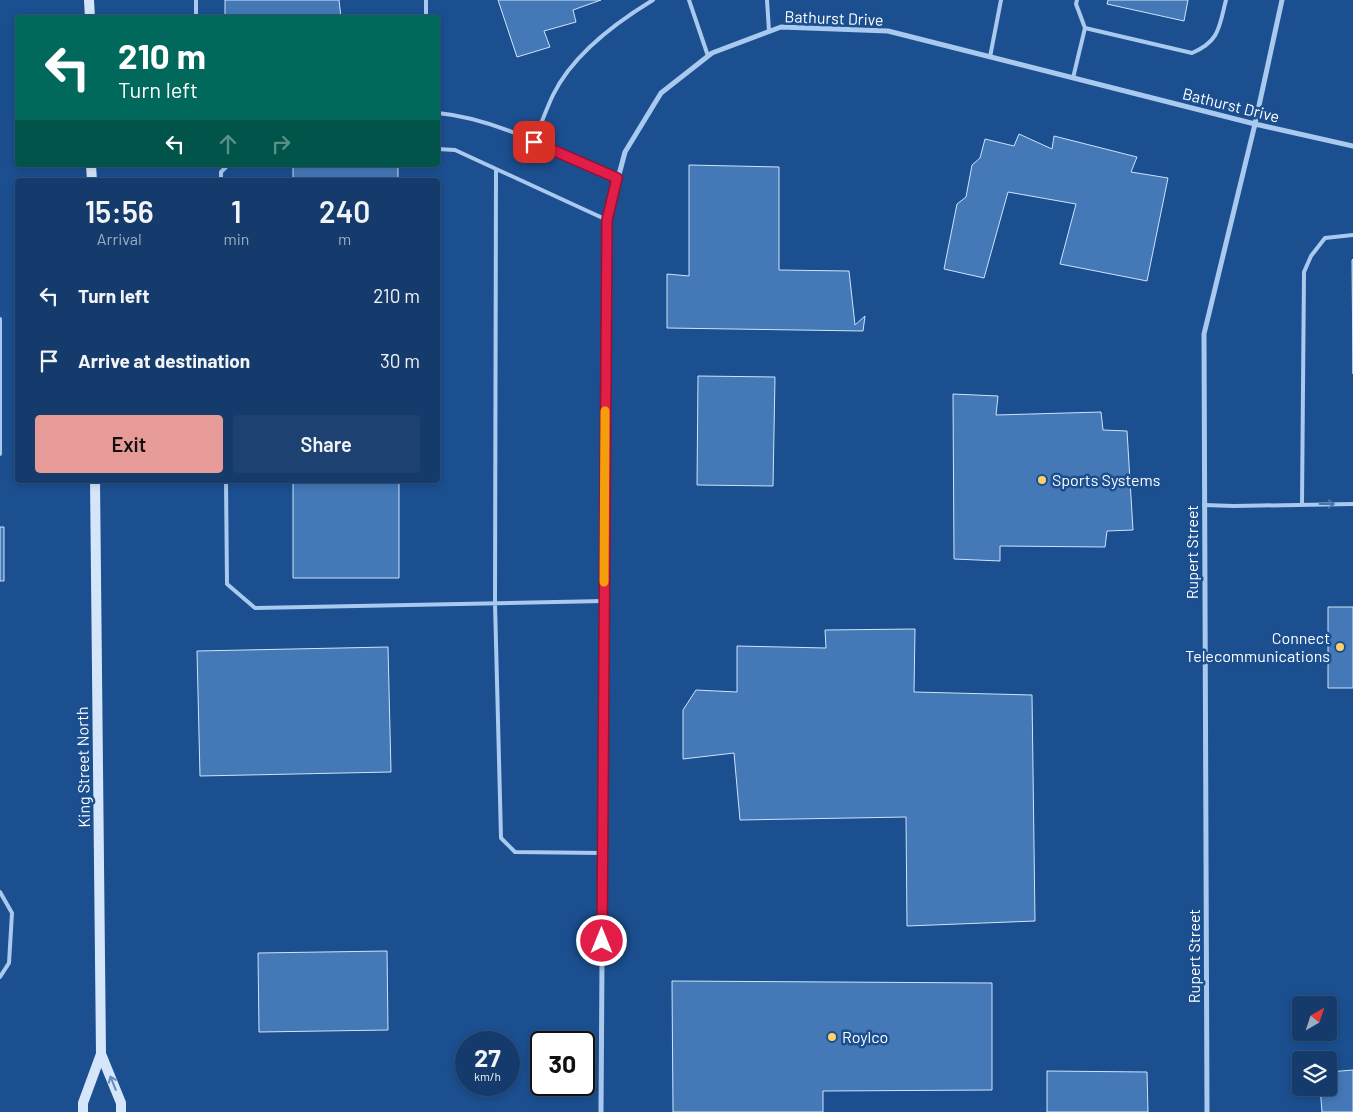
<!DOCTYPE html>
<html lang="en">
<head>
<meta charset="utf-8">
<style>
	body { margin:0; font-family:Barlow,sans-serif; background:#1d4271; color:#f1f3f6; height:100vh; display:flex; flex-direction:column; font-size:19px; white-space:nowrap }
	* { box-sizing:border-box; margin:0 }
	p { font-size:16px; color:#9dadc1 }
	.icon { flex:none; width:28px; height:28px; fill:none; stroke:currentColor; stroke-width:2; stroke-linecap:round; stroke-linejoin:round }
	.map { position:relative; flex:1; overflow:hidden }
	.sheet { position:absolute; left:15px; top:178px; width:425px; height:305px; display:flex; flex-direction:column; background:#143b6b; border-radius:5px; box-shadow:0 2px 8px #0003,0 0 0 1px #33557e }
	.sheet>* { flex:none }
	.top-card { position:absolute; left:15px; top:15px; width:425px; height:152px; border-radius:5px; box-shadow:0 2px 8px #0003,0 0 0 1px #33557e; background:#00695c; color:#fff; overflow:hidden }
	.needle { width:32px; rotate:39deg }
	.tools { position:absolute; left:1292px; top:996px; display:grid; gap:10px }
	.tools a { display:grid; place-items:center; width:45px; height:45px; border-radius:5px; background:#143b6b; box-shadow:0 2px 8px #0003,0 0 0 1px #33557e; font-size:25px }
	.speed { position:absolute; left:455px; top:1031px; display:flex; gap:10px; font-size:25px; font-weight:700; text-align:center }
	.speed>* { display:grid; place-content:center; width:65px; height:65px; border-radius:50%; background:#143b6b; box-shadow:0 2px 8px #0003,0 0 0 1px #33557e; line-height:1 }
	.speed small { font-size:12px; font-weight:400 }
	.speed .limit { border:2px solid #111; border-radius:8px; background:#fff; color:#111 }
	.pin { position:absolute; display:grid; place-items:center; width:42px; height:42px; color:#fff; margin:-21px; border-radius:10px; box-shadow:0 2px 8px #0006 }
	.me { position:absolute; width:55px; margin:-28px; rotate:0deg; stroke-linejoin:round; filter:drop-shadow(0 0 4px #0008) }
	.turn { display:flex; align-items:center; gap:18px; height:105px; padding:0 20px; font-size:22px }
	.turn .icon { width:65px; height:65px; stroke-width:2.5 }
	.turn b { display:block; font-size:35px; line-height:42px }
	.lanes { display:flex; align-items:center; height:48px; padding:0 20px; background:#0003; justify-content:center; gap:25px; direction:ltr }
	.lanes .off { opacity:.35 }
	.eta { display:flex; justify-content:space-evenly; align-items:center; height:85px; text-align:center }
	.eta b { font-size:30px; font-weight:600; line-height:35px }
	.primary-button { display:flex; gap:10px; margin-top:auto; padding:10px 20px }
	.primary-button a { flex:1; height:58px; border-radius:5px; background:#e69b98; color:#111; font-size:20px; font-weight:600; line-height:58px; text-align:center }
	.primary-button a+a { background:#1d4271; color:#f1f3f6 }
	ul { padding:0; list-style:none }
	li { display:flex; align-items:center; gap:15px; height:65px; padding:0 20px }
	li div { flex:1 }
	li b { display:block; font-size:19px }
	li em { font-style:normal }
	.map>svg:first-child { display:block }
</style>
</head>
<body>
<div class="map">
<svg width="1353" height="1112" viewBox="0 0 1353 1112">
	<rect width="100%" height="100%" fill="#1b4f8f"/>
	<path fill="#4478b7" stroke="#cfe3fa" d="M 225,0 L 339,0 L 341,18 L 225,18 Z
		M 498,0 L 601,0 L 573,10 L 576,22 L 544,31 L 550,47 L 517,57 Z
		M 1108,0 L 1188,0 L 1184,21 L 1107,4 Z
		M 1019,134 L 1052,149 L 1054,136 L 1137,157 L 1131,172 L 1168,178 L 1147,281 L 1060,264 L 1076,204 L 1008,192 L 984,278 L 944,269 L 957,204 L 966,197 L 972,165 L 980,158 L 985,139 L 1014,146 Z
		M 293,165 L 398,165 L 398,180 L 293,180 Z
		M 689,165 L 779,167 L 779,270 L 849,271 L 855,325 L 865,316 L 863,331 L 667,328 L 667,274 L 689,276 Z
		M 1353,259 L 1353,374 L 1352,260 Z
		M 698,376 L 775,377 L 773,486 L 697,485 Z
		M 953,394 L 998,396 L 996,415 L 1101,412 L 1103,430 L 1127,431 L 1133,530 L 1107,531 L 1105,547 L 1000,546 L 1000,561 L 954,559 Z
		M 293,480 L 399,480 L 399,578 L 293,578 Z
		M 0,527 L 4,527 L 4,581 L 0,581 Z
		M 1328,607 L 1353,607 L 1353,688 L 1328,688 Z
		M 915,629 L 914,692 L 1032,695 L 1035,921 L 907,926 L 906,817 L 740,820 L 734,753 L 683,759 L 683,710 L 696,690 L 737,692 L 737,646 L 826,648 L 825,630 Z
		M 388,647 L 391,772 L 200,776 L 197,651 Z
		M 387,951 L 388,1030 L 259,1032 L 258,953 Z
		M 672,981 L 992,983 L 992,1090 L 823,1091 L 823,1112 L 673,1112 Z
		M 1353,1070 L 1353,1112 L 1322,1112 L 1320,1088 L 1329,1088 L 1329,1072 Z
		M 1047,1071 L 1147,1072 L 1148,1112 L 1047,1112 Z"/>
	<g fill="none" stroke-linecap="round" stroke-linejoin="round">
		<path stroke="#a9c9ee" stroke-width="4" d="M 426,0 L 426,18
			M 689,0 L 708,56
			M 767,0 L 769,31
			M 196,18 L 196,0
			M 1085,28 L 1192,53 C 1220,41 1219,27 1226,0
			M 990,57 L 1001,0
			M 1073,78 L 1085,28 L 1076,4 L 1077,0
			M 438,113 C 500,119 560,154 617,179
			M 534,142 C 540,126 546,110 553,95 C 573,54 615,23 653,0
			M 438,149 L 455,150 L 607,220
			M 496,169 L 495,603 L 501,838 L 515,852 L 602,853
			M 221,180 L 221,172 L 228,165
			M 0,319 L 0,454
			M 226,480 L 227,584 L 255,608 L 604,601
			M 1302,504 L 1304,272 L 1311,256 L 1325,238 L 1353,235
			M 1204,505 L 1234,506 L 1353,504
			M 0,892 L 12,913 L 9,963 L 0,977"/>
		<path stroke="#a9c9ee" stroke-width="5" d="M 601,1112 L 607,220 L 625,152 L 661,93 L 712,53 L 781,27 L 888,31 L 1255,124 L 1353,146
			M 1207,1112 L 1204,334 L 1255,124 L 1282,0"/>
		<path stroke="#d6e6fa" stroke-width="10" d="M 89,0 L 90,18
			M 91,165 L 92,180
			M 101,1054 L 121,1103 L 121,1112
			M 83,1112 L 83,1103 L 101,1054 L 95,480"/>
	</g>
	<defs><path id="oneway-shaft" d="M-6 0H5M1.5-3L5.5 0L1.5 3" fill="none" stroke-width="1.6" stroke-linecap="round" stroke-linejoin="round" transform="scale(1.25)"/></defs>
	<use stroke="#4674ac" href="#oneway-shaft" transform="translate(1327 504)"/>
	<use stroke="#668bba" href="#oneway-shaft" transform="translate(113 1083) rotate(-112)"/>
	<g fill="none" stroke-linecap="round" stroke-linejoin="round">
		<g stroke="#92132f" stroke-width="12">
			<path id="route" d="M 534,142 L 617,178 L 607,220 L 602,941"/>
		</g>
		<use href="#route" stroke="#e11d48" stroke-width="9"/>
		<path stroke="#f59e0b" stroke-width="9" d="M 604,582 L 605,411"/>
	</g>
	<g fill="#ffd166" stroke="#1b4f8f" stroke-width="2">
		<circle cx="1042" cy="480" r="5"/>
		<circle cx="1340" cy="647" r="5"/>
		<circle cx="832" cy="1037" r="5"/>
	</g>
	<g text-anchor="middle" stroke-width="5" stroke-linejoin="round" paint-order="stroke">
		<g font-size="16" fill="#fff" stroke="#1b4f8f">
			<text transform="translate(834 18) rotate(2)" y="6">Bathurst Drive</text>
			<text transform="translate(1231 105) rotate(14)" y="6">Bathurst Drive</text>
			<text transform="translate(1192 552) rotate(-90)" y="6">Rupert Street</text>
			<text transform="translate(83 767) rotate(-91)" y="6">King Street North</text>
			<text transform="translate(1194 956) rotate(-90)" y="6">Rupert Street</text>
		</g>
		<g font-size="16" fill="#fff" stroke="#1b4f8f" text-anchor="start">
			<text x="1052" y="486">Sports Systems</text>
			<text x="1330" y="644" text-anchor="end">Connect<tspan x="1330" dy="18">Telecommunications</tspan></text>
			<text x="842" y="1043">Roylco</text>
		</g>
	</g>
</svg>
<div class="tools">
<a><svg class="needle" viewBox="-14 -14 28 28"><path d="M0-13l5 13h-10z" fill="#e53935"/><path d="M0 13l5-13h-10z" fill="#9dadc1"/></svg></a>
<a><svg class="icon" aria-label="layers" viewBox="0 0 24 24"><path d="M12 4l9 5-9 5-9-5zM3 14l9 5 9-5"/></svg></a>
</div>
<div class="speed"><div>27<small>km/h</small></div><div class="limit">30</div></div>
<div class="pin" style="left:534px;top:142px;background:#d93025"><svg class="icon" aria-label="arrive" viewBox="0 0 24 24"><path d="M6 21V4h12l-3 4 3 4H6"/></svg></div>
<svg class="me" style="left:602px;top:941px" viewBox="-20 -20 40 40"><circle r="17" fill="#e11d48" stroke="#fff" stroke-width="3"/><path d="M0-11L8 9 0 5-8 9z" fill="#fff"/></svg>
<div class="top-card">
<div class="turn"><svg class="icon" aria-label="left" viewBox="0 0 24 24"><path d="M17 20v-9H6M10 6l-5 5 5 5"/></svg><div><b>210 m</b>Turn left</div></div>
<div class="lanes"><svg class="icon" aria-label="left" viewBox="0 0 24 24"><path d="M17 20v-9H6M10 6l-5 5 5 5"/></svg><svg class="icon off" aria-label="ahead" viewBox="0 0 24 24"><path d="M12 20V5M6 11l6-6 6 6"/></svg><svg class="icon off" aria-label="right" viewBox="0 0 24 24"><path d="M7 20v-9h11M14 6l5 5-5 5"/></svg></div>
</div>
<section class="sheet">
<div class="eta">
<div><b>15:56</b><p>Arrival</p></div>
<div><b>1</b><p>min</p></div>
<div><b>240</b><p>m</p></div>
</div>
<ul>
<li><svg class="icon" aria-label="left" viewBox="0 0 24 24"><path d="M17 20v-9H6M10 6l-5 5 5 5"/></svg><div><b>Turn left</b></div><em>210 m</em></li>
<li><svg class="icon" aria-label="arrive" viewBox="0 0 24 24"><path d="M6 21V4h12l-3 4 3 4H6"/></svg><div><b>Arrive at destination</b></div><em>30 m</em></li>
</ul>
<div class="primary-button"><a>Exit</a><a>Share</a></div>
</section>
</div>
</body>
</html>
